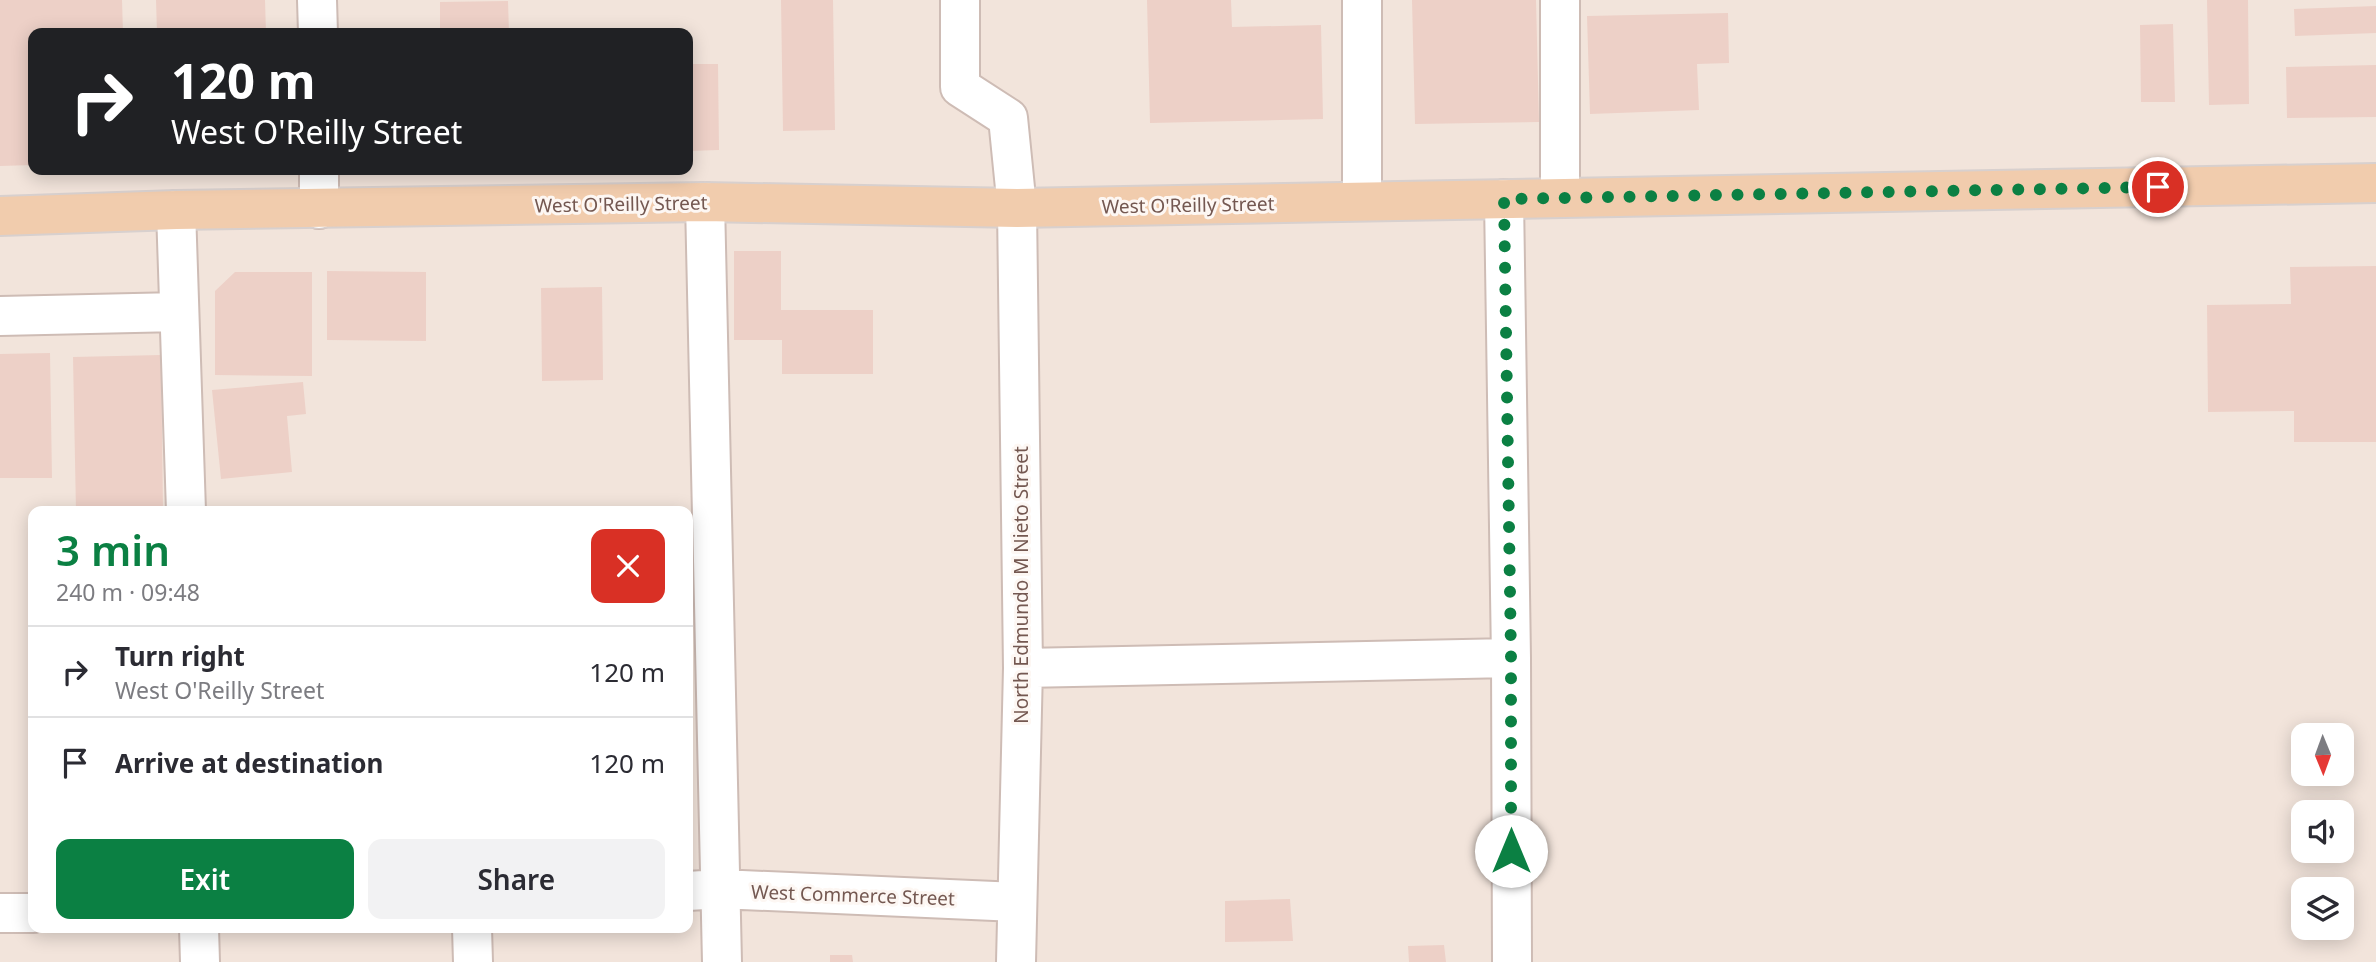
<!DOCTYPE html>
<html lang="en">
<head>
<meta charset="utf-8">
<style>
	body { margin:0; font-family:"Noto Sans",sans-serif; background:#f2f2f3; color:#2b2b33; height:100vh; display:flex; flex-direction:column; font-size:26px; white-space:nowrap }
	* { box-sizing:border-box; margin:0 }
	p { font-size:23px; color:#7c7c81 }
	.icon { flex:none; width:38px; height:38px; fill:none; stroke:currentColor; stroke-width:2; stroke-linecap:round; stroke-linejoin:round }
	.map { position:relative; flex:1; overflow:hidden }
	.sheet { position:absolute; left:28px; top:506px; width:665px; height:427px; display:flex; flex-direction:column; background:#fff; border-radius:14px; box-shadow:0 4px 18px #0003 }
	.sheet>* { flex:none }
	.guide { position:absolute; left:28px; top:28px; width:665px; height:147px; border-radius:14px; box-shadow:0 4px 18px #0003; background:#202124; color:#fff; overflow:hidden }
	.needle { width:46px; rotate:179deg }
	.controls { position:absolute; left:2291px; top:723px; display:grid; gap:14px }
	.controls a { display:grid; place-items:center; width:63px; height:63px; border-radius:14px; background:#fff; box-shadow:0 4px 18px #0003; font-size:35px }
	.pin { position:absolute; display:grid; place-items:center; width:60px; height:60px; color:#fff; margin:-30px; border:4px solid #fff; border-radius:50%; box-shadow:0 2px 7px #0007 }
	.me { position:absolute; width:77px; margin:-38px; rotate:0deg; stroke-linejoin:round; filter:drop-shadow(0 0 5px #0008) }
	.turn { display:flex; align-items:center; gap:24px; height:147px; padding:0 28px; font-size:32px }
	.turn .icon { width:91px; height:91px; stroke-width:2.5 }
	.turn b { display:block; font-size:49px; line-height:60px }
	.round { display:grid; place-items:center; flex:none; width:74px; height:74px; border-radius:14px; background:#f2f2f3 }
	.head { display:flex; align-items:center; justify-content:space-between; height:119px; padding:0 28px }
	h1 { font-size:42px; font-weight:600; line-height:52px; color:#0b8043 }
	.action { display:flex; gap:14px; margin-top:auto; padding:14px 28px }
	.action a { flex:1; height:80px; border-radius:14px; background:#0b8043; color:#fff; font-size:28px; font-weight:600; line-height:80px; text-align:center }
	.action a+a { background:#f2f2f3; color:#2b2b33 }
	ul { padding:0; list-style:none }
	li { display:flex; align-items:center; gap:21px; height:91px; padding:0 28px; border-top:2px solid #e1e1e2 }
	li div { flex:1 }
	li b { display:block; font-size:26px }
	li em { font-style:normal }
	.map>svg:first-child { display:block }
</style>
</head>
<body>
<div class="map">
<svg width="2376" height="962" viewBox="0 0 2376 962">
	<rect width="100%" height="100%" fill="#fbf3ec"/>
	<path fill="#f2e4db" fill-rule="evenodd" d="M 0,0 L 2376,0 L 2376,962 L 0,962 ZM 33,33 L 688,33 L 688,170 L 33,170 ZM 33,511 L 688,511 L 688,928 L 33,928 ZM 2303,735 L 2342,735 L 2342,774 L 2303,774 ZM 2303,812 L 2342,812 L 2342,850 L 2303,850 ZM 2303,889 L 2342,889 L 2342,928 L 2303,928 Z"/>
	<path fill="#edd0c7" d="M 0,0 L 122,0 L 123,33 L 33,33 L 33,165 L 0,166 Z
		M 156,0 L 265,0 L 266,33 L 157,33 Z
		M 781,0 L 833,0 L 835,130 L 783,131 Z
		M 1147,0 L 1231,0 L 1232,27 L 1321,25 L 1323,119 L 1150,123 Z
		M 1412,0 L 1536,0 L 1539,122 L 1415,124 Z
		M 2207,0 L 2248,0 L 2249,104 L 2209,105 Z
		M 508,1 L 509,33 L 440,33 L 440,2 Z
		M 2376,6 L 2376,33 L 2295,36 L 2294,9 Z
		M 1728,13 L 1729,63 L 1697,64 L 1699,110 L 1590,114 L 1587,16 Z
		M 2173,24 L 2175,102 L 2141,102 L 2140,25 Z
		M 688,64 L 718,64 L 719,150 L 688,151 Z
		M 2376,65 L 2376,117 L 2287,118 L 2286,67 Z
		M 734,251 L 781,251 L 781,310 L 873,310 L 873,374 L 782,374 L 782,340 L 734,340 Z
		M 2376,266 L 2376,442 L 2294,442 L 2294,411 L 2208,412 L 2207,305 L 2291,304 L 2290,267 Z
		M 327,271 L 426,272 L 426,341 L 327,340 Z
		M 235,272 L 312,272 L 312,376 L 215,375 L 215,291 Z
		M 602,287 L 603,380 L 542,381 L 541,288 Z
		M 50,353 L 52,478 L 0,478 L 0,354 Z
		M 161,355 L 163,511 L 76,511 L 73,357 Z
		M 303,382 L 306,414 L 287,416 L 292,472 L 221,479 L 212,390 Z
		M 1290,899 L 1293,941 L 1225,942 L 1225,901 Z
		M 1444,945 L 1446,962 L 1409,962 L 1408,946 Z
		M 830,955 L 852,955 L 853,962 L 830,962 Z"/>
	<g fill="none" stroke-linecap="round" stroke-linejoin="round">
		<g stroke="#cebcb5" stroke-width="42">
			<path id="minor" d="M 317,0 L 318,33
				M 960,0 L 960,87 L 1008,118 L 1017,208 L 1023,668 L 1016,962
				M 1560,0 L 1560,198
				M 319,170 L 319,209
				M 1504,199 L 1511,658 L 1512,962
				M 1362,201 L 1362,0
				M 705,202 L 722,962
				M 176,210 L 186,511
				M 0,316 L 179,312
				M 1023,668 L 1511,658
				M 688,891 L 720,889 L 1017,902
				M 0,913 L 33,913
				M 199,928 L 200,962
				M 472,928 L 473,962"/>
		</g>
		<g stroke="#d8d0ce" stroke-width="42">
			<path id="major" d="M 0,216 L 176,210 L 705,202 L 1017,208 L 2376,183"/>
		</g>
		<use href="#minor" stroke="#fff" stroke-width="38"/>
		<use href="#major" stroke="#f1ccad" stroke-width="38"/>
	</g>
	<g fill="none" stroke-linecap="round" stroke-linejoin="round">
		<path stroke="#0b8043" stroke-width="12" stroke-dasharray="0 21.6" d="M 1511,851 L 1511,657 L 1504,199 L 2158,187"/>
	</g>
	<g text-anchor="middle" stroke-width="6" stroke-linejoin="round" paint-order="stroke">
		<g font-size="19" fill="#745851" stroke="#fdf7f3">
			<text transform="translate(621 204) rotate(-1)" y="7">West O'Reilly Street</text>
			<text transform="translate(1188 205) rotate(-1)" y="7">West O'Reilly Street</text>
			<text transform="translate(1021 585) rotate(-90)" y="7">North Edmundo M Nieto Street</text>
			<text transform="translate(853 895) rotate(2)" y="7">West Commerce Street</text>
		</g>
	</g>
</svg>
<div class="controls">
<a><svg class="needle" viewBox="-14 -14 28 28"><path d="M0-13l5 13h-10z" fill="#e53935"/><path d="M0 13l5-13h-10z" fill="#7c7c81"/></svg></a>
<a><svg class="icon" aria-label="sound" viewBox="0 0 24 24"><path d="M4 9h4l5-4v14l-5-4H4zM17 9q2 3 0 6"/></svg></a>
<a><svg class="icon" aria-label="layers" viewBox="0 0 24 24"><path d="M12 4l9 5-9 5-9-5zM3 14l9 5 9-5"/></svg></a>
</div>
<div class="pin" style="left:2158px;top:187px;background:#d93025"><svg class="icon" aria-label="arrive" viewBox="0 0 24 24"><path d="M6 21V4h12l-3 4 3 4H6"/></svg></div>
<svg class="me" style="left:1511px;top:851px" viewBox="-20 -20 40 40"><circle r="19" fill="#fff"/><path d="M0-13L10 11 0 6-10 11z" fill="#0b8043"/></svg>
<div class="guide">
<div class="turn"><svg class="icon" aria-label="right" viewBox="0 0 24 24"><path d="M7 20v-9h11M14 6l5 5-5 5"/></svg><div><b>120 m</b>West O'Reilly Street</div></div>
</div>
<section class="sheet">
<div class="head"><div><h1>3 min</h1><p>240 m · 09:48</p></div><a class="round" style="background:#d93025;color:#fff"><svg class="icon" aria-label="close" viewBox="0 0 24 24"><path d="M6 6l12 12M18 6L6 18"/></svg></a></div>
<ul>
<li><svg class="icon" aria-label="right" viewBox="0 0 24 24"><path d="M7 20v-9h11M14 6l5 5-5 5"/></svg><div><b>Turn right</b><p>West O'Reilly Street</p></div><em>120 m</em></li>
<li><svg class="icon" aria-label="arrive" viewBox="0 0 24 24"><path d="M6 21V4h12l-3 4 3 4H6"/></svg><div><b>Arrive at destination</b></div><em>120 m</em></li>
</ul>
<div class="action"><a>Exit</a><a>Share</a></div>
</section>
</div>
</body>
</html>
